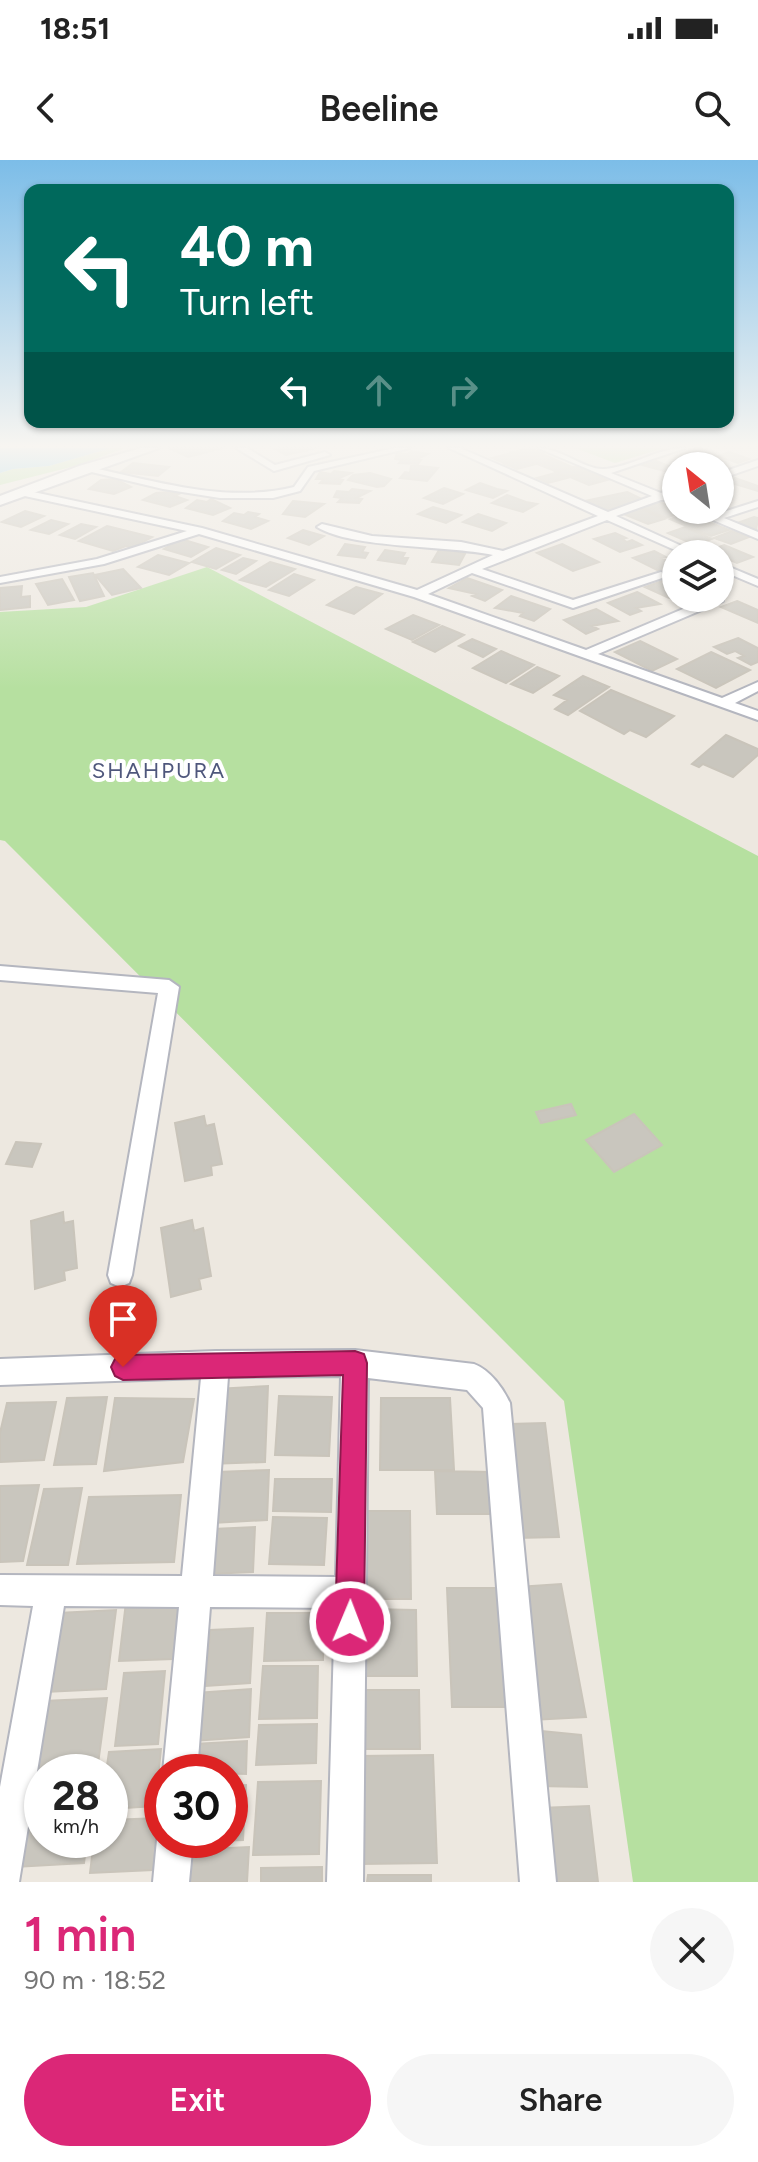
<!DOCTYPE html>
<html lang="en">
<head>
<meta charset="utf-8">
<style>
	body { margin:0; font-family:Figtree,sans-serif; background:#f6f6f6; color:#222; height:100vh; display:flex; flex-direction:column; font-size:30px; white-space:nowrap }
	* { box-sizing:border-box; margin:0 }
	p { font-size:26px; color:#767676 }
	.icon { flex:none; width:44px; height:44px; fill:none; stroke:currentColor; stroke-width:2; stroke-linecap:round; stroke-linejoin:round }
	.map { position:relative; height:1722px; overflow:hidden }
	.side { display:flex; flex-direction:column; background:#fff; flex:1 }
	.side>* { flex:none }
	.guide { position:absolute; left:24px; top:24px; width:710px; height:244px; border-radius:16px; box-shadow:0 2px 6px #0004; background:#00695c; color:#fff; overflow:hidden }
	.needle { width:52px; rotate:330deg }
	.tools { position:absolute; left:662px; top:292px; display:grid; gap:16px }
	.tools a { display:grid; place-items:center; width:72px; height:72px; border-radius:50%; background:#fff; box-shadow:0 2px 6px #0004; font-size:40px }
	.speed { position:absolute; left:24px; top:1594px; display:flex; gap:16px; font-size:40px; font-weight:700; text-align:center }
	.speed>* { display:grid; place-content:center; width:104px; height:104px; border-radius:50%; background:#fff; box-shadow:0 2px 6px #0004; line-height:1 }
	.speed small { font-size:20px; font-weight:400 }
	.speed .limit { border:12px solid #d22; background:#fff; color:#111 }
	.pin { position:absolute; display:grid; place-items:center; width:68px; height:68px; color:#fff; margin:-82px -34px; border-radius:50% 50% 50% 0; rotate:-45deg; box-shadow:0 0 8px #0007 }
	.pin .icon { rotate:45deg }
	.me { position:absolute; width:88px; margin:-44px; rotate:1deg; stroke-linejoin:round; filter:drop-shadow(0 0 6px #0008) }
	.turn { display:flex; align-items:center; gap:28px; height:168px; padding:0 24px; font-size:36px }
	.turn .icon { width:104px; height:104px; stroke-width:2.5 }
	.turn b { display:block; font-size:56px; line-height:68px }
	.lanes { display:flex; align-items:center; height:76px; padding:0 24px; background:#0003; justify-content:center; gap:40px; direction:ltr }
	.lanes .off { opacity:.35 }
	.round { display:grid; place-items:center; flex:none; width:84px; height:84px; border-radius:42px; background:#f6f6f6 }
	.headline { display:flex; align-items:center; justify-content:space-between; height:136px; padding:0 24px }
	h1 { font-size:48px; font-weight:600; line-height:60px; color:#db2777 }
	.cta { display:flex; gap:16px; margin-top:auto; padding:16px 24px }
	.cta a { flex:1; height:92px; border-radius:48px; background:#db2777; color:#fff; font-size:32px; font-weight:600; line-height:92px; text-align:center }
	.cta a+a { background:#f6f6f6; color:#222 }
	.status { display:flex; justify-content:space-between; align-items:center; height:56px; padding:0 40px; background:#fff; direction:ltr }
	.status svg { height:22px; fill:currentColor }
	header { display:flex; justify-content:space-between; align-items:center; height:104px; padding:0 24px; background:#fff; font-size:36px; font-weight:600 }
	.map>svg:first-child { display:block }
</style>
</head>
<body>
<div class="status"><b>18:51</b><svg viewBox="0 0 49 12"><path d="M0 12V9h3v3zM5 12V6h3v6zM10 12V3h3v9zM15 12V0h3v12zM26 1h20v11H26zM47 4h2v5h-2z"/></svg></div>
<header><svg class="icon" aria-label="back" viewBox="0 0 24 24"><path d="M15 5l-7 7 7 7"/></svg>Beeline<svg class="icon" aria-label="search" viewBox="0 0 24 24"><circle cx="10" cy="10" r="6"/><path d="M15 15l6 6"/></svg></header>
<div class="map">
<svg width="758" height="1722" viewBox="0 0 758 1722">
	<rect width="100%" height="100%" fill="#ede8e0"/>
	<path fill="#b6e0a0" d="M 111,288 L 125,288 L 79,305 L 0,325 L 0,313 L 13,309 L 49,306 Z
		M 575,288 L 664,288 L 615,303 Z
		M 207,407 L 758,696 L 758,1722 L 633,1722 L 564,1241 L 5,681 L 0,680 L 0,452 L 86,447 Z"/>
	<path fill="#7acae8" d="M 0,288 L 111,288 L 49,306 L 13,309 L 0,313 Z"/>
	<path fill="#c9c6be" stroke="#c9c4ba" stroke-width="2" d="M 169,288 L 223,288 L 188,297 Z
		M 279,288 L 317,288 L 286,295 L 275,289 Z
		M 529,288 L 542,293 L 524,298 L 512,292 Z
		M 411,291 L 428,294 L 415,300 L 421,300 L 418,304 L 399,303 L 402,300 L 395,299 L 397,293 L 408,294 Z
		M 729,292 L 749,299 L 738,303 L 718,296 Z
		M 511,293 L 523,298 L 504,303 L 492,298 Z
		M 543,294 L 556,300 L 539,304 L 526,299 Z
		M 524,299 L 536,304 L 517,309 L 505,304 Z
		M 556,300 L 572,307 L 555,311 L 540,305 Z
		M 656,301 L 674,308 L 664,311 L 642,305 Z
		M 133,303 L 169,307 L 158,316 L 121,312 Z
		M 411,306 L 420,306 L 438,308 L 427,321 L 400,318 L 405,312 L 410,313 Z
		M 577,306 L 588,311 L 567,317 L 556,312 Z
		M 334,311 L 351,313 L 337,319 L 343,320 L 340,324 L 320,323 L 324,319 L 316,319 L 320,312 L 331,314 Z
		M 589,312 L 607,320 L 589,325 L 570,317 Z
		M 370,313 L 391,319 L 384,326 L 377,327 L 348,320 L 353,315 Z
		M 555,313 L 567,318 L 548,323 L 537,318 Z
		M 735,318 L 758,326 L 758,331 L 725,321 Z
		M 115,319 L 131,327 L 114,334 L 89,329 L 101,320 Z
		M 480,323 L 497,329 L 507,331 L 493,338 L 466,330 Z
		M 444,328 L 463,334 L 443,344 L 424,338 Z
		M 352,329 L 370,331 L 356,338 L 362,339 L 359,343 L 338,342 L 342,338 L 334,337 L 337,331 L 349,332 Z
		M 169,332 L 179,334 L 175,336 L 187,340 L 170,347 L 143,340 L 156,333 Z
		M 627,332 L 644,340 L 605,352 L 585,341 Z
		M 507,335 L 526,342 L 537,344 L 523,352 L 492,343 Z
		M 211,339 L 230,348 L 213,355 L 186,348 L 197,340 L 207,342 Z
		M 293,341 L 324,344 L 305,357 L 283,354 Z
		M 658,341 L 676,350 L 684,352 L 666,358 L 640,347 Z
		M 433,347 L 461,355 L 446,363 L 418,354 Z
		M 637,347 L 664,359 L 648,364 L 621,353 Z
		M 25,351 L 44,356 L 21,367 L 2,362 Z
		M 248,352 L 259,354 L 255,357 L 268,361 L 251,369 L 223,361 L 234,353 L 244,355 Z
		M 688,353 L 711,363 L 693,369 L 670,359 Z
		M 478,354 L 506,363 L 492,371 L 463,362 Z
		M 754,357 L 758,358 L 756,371 L 737,363 Z
		M 51,360 L 68,364 L 49,374 L 31,370 Z
		M 81,364 L 96,367 L 75,379 L 60,375 Z
		M 714,364 L 729,370 L 711,376 L 696,370 Z
		M 107,366 L 152,377 L 132,388 L 126,386 L 113,391 L 79,381 Z
		M 685,367 L 712,379 L 695,385 L 668,373 Z
		M 303,370 L 324,376 L 309,385 L 288,378 Z
		M 732,371 L 749,377 L 731,384 L 714,378 Z
		M 615,373 L 626,378 L 622,379 L 627,382 L 632,380 L 642,385 L 620,392 L 594,379 Z
		M 181,379 L 208,387 L 191,397 L 164,389 Z
		M 345,384 L 365,387 L 362,392 L 368,393 L 365,398 L 338,395 Z
		M 562,384 L 599,402 L 573,411 L 537,393 Z
		M 724,385 L 753,397 L 737,403 L 708,391 Z
		M 216,388 L 240,395 L 216,409 L 192,402 Z
		M 385,390 L 405,393 L 402,398 L 408,398 L 405,404 L 378,400 Z
		M 439,390 L 453,391 L 465,394 L 459,405 L 432,402 Z
		M 654,391 L 666,397 L 661,398 L 667,401 L 676,401 L 676,406 L 661,412 L 633,398 Z
		M 158,395 L 189,403 L 169,415 L 138,407 Z
		M 243,398 L 256,401 L 236,414 L 222,410 Z
		M 270,402 L 295,409 L 266,427 L 240,420 Z
		M 123,409 L 141,428 L 112,435 L 95,415 Z
		M 93,413 L 104,436 L 80,441 L 69,417 Z
		M 294,414 L 314,420 L 289,436 L 269,430 Z
		M 673,417 L 676,418 L 676,436 L 669,438 L 645,427 Z
		M 467,418 L 502,430 L 485,441 L 472,436 L 476,434 L 449,428 Z
		M 62,419 L 74,440 L 48,445 L 36,424 Z
		M 22,426 L 21,437 L 30,436 L 30,447 L 0,450 L 0,428 Z
		M 356,427 L 382,434 L 354,454 L 327,445 Z
		M 637,432 L 660,444 L 636,448 L 641,451 L 630,455 L 608,443 Z
		M 511,436 L 550,449 L 534,461 L 520,456 L 523,453 L 495,448 Z
		M 737,441 L 758,450 L 758,463 L 721,447 Z
		M 596,449 L 618,461 L 592,466 L 598,469 L 586,474 L 564,460 Z
		M 413,455 L 439,465 L 412,480 L 386,469 Z
		M 442,466 L 464,475 L 435,492 L 413,482 Z
		M 738,478 L 758,488 L 758,502 L 751,505 L 738,498 L 744,496 L 735,491 L 727,494 L 714,487 Z
		M 472,479 L 496,489 L 483,497 L 459,486 Z
		M 640,481 L 677,499 L 652,511 L 615,492 Z
		M 501,491 L 534,505 L 506,523 L 473,508 Z
		M 711,492 L 750,510 L 716,528 L 677,509 Z
		M 537,507 L 559,516 L 533,533 L 511,524 Z
		M 583,516 L 609,527 L 568,555 L 555,549 L 567,540 L 554,535 Z
		M 611,530 L 674,556 L 646,577 L 630,570 L 624,574 L 580,551 Z
		M 726,575 L 758,589 L 758,595 L 733,617 L 703,604 L 699,607 L 692,604 Z
		M 571,944 L 576,955 L 541,963 L 536,952 Z
		M 634,954 L 662,985 L 614,1012 L 586,980 Z
		M 204,956 L 206,966 L 214,964 L 222,1004 L 211,1006 L 212,1015 L 185,1021 L 175,963 Z
		M 16,982 L 41,984 L 32,1007 L 6,1004 Z
		M 63,1052 L 64,1063 L 73,1061 L 77,1108 L 64,1111 L 65,1120 L 35,1129 L 31,1061 Z
		M 192,1060 L 194,1071 L 203,1068 L 211,1116 L 199,1119 L 201,1129 L 171,1137 L 161,1068 Z
		M 268,1226 L 265,1302 L 210,1304 L 216,1229 Z
		M 279,1236 L 332,1237 L 329,1296 L 275,1295 Z
		M 107,1237 L 96,1304 L 54,1305 L 67,1238 Z
		M 115,1238 L 194,1239 L 183,1302 L 104,1311 Z
		M 381,1238 L 450,1238 L 454,1310 L 380,1310 Z
		M 56,1242 L 44,1300 L 0,1302 L 0,1273 L 7,1243 Z
		M 545,1263 L 559,1377 L 516,1378 L 505,1264 Z
		M 269,1310 L 267,1360 L 213,1363 L 217,1312 Z
		M 435,1311 L 494,1312 L 498,1354 L 437,1354 Z
		M 275,1319 L 332,1319 L 331,1352 L 273,1351 Z
		M 39,1325 L 23,1401 L 0,1402 L 0,1326 Z
		M 82,1328 L 68,1405 L 27,1405 L 44,1329 Z
		M 181,1335 L 174,1402 L 77,1404 L 89,1337 Z
		M 364,1351 L 410,1351 L 411,1439 L 362,1439 Z
		M 273,1357 L 327,1358 L 324,1405 L 269,1404 Z
		M 255,1367 L 253,1412 L 209,1414 L 213,1369 Z
		M 561,1424 L 586,1557 L 532,1560 L 518,1427 Z
		M 447,1428 L 504,1428 L 512,1547 L 452,1547 Z
		M 179,1440 L 173,1499 L 119,1501 L 126,1442 Z
		M 366,1449 L 416,1450 L 417,1516 L 365,1516 Z
		M 116,1450 L 106,1529 L 45,1532 L 58,1453 Z
		M 267,1453 L 324,1453 L 323,1500 L 264,1501 Z
		M 253,1468 L 250,1523 L 206,1526 L 210,1470 Z
		M 263,1506 L 318,1506 L 317,1558 L 259,1559 Z
		M 165,1511 L 158,1584 L 115,1586 L 124,1513 Z
		M 251,1529 L 249,1577 L 193,1581 L 196,1533 Z
		M 360,1530 L 419,1530 L 420,1589 L 360,1589 Z
		M 107,1538 L 97,1611 L 33,1615 L 44,1541 Z
		M 317,1564 L 316,1603 L 256,1605 L 259,1565 Z
		M 531,1570 L 581,1575 L 587,1627 L 538,1626 Z
		M 247,1581 L 246,1614 L 192,1612 L 194,1584 Z
		M 161,1589 L 155,1646 L 110,1649 L 110,1612 L 106,1612 L 109,1592 Z
		M 433,1595 L 437,1703 L 360,1704 L 361,1596 Z
		M 39,1617 L 42,1617 L 42,1658 L 32,1659 Z
		M 321,1621 L 319,1694 L 253,1695 L 258,1622 Z
		M 246,1625 L 243,1680 L 188,1682 L 230,1680 L 230,1626 Z
		M 589,1646 L 598,1722 L 546,1722 L 540,1648 Z
		M 159,1658 L 153,1710 L 90,1713 L 94,1680 L 110,1680 L 110,1660 Z
		M 42,1663 L 42,1680 L 87,1680 L 84,1703 L 15,1707 L 22,1664 Z
		M 249,1687 L 247,1722 L 184,1722 L 186,1690 Z
		M 322,1707 L 322,1722 L 261,1722 L 261,1708 Z
		M 368,1715 L 431,1715 L 431,1722 L 367,1722 Z"/>
	<g fill="none" stroke-linecap="round" stroke-linejoin="round">
		<g stroke="#b4b6bf" stroke-width="4">
			<path id="street" d="M 236,288 L 247,288 L 275,305 L 325,292 L 330,295 L 274,311 Z
				M 395,288 L 410,288 L 314,311 L 300,331 L 273,338 L 220,338 L 163,329 L 79,309 L 84,306 C 153,320 224,344 294,327 L 308,307 Z
				M 449,288 L 460,288 L 608,352 L 652,336 L 538,288 C 561,288 585,310 604,309 C 632,307 657,288 685,288 L 611,313 L 661,333 L 676,328 L 676,334 L 669,340 L 661,340 L 616,356 L 699,394 L 684,394 L 607,360 L 482,409 L 573,440 L 661,412 L 667,415 L 665,417 L 573,448 L 472,413 L 428,434 L 586,490 L 709,438 L 723,435 L 723,441 L 598,494 L 722,538 L 758,522 L 758,531 L 735,543 L 758,551 L 758,560 L 414,437 L 199,374 L 104,404 L 0,423 L 0,417 L 97,399 L 187,371 L 20,335 L 24,330 L 202,368 L 417,430 L 493,395 C 446,385 353,389 317,367 L 322,364 L 372,376 L 461,382 L 503,391 L 598,356 Z
				M 758,300 L 758,306 L 720,319 L 720,313 Z
				M 758,341 L 758,347 L 724,358 L 758,372 L 758,379 L 689,350 L 703,350 L 714,355 Z
				M 720,403 L 758,419 L 758,426 L 720,410 Z
				M 0,806 L 169,820 L 179,827 L 132,1115 L 129,1123 L 120,1127 L 111,1123 L 108,1115 L 158,833 L 0,820 Z
				M 355,1190 L 474,1204 C 490,1210 503,1228 510,1243 L 556,1722 L 520,1722 L 483,1248 L 467,1230 L 368,1218 L 363,1722 L 327,1722 L 335,1448 L 210,1447 L 197,1612 L 163,1612 L 179,1447 L 64,1446 L 19,1722 L 0,1722 L 0,1627 L 33,1446 L 0,1445 L 0,1415 L 182,1416 L 201,1218 L 0,1225 L 0,1199 L 216,1191 ZM 341,1216 L 336,1417 L 213,1416 L 228,1217 Z
				M 162,1668 L 162,1680 L 193,1680 L 189,1722 L 153,1722 L 157,1680 Z"/>
		</g>
		<g stroke="#b4b6bf" stroke-width="4">
			<path id="secondary" d="M 141,288 L 159,288 L 0,345 L 0,336 L 79,306 Z"/>
		</g>
		<use href="#street" fill="#fff" fill-rule="evenodd"/>
		<use href="#secondary" fill="#fff" fill-rule="evenodd"/>
	</g>
	<linearGradient id="sky" x2="0" y2="1"><stop stop-color="#7cbde8"/><stop offset="0.54" stop-color="#f7f5f1"/><stop offset="1" stop-color="#f7f5f1" stop-opacity="0"/></linearGradient>
	<rect width="758" height="529" fill="url(#sky)"/>
	<path fill="#db2777" stroke="#8e194d" stroke-width="2" d="M 355,1191 L 364,1194 L 367,1203 L 364,1462 L 360,1472 L 350,1476 L 340,1472 L 335,1462 L 343,1215 L 123,1220 L 115,1216 L 111,1207 L 115,1199 L 123,1195 Z"/>
	<g text-anchor="middle" stroke-width="8" stroke-linejoin="round" paint-order="stroke">
		<g font-size="22" letter-spacing="2" fill="#4f577c" stroke="#fff">
			<text x="159" y="618">SHAHPURA</text>
		</g>
	</g>
</svg>
<div class="tools">
<a><svg class="needle" viewBox="-14 -14 28 28"><path d="M0-13l5 13h-10z" fill="#e53935"/><path d="M0 13l5-13h-10z" fill="#767676"/></svg></a>
<a><svg class="icon" aria-label="layers" viewBox="0 0 24 24"><path d="M12 4l9 5-9 5-9-5zM3 14l9 5 9-5"/></svg></a>
</div>
<div class="speed"><div>28<small>km/h</small></div><div class="limit">30</div></div>
<div class="pin" style="left:123px;top:1207px;background:#d93025"><svg class="icon" aria-label="arrive" viewBox="0 0 24 24"><path d="M6 21V4h12l-3 4 3 4H6"/></svg></div>
<svg class="me" style="left:350px;top:1462px" viewBox="-20 -20 40 40"><circle r="17" fill="#db2777" stroke="#fff" stroke-width="3"/><path d="M0-11L8 9 0 5-8 9z" fill="#fff"/></svg>
<div class="guide">
<div class="turn"><svg class="icon" aria-label="left" viewBox="0 0 24 24"><path d="M17 20v-9H6M10 6l-5 5 5 5"/></svg><div><b>40 m</b>Turn left</div></div>
<div class="lanes"><svg class="icon" aria-label="left" viewBox="0 0 24 24"><path d="M17 20v-9H6M10 6l-5 5 5 5"/></svg><svg class="icon off" aria-label="ahead" viewBox="0 0 24 24"><path d="M12 20V5M6 11l6-6 6 6"/></svg><svg class="icon off" aria-label="right" viewBox="0 0 24 24"><path d="M7 20v-9h11M14 6l5 5-5 5"/></svg></div>
</div>
</div>
<section class="side">
<div class="headline"><div><h1>1 min</h1><p>90 m · 18:52</p></div><a class="round"><svg class="icon" aria-label="close" viewBox="0 0 24 24"><path d="M6 6l12 12M18 6L6 18"/></svg></a></div>
<div class="cta"><a>Exit</a><a>Share</a></div>
</section>
</body>
</html>
